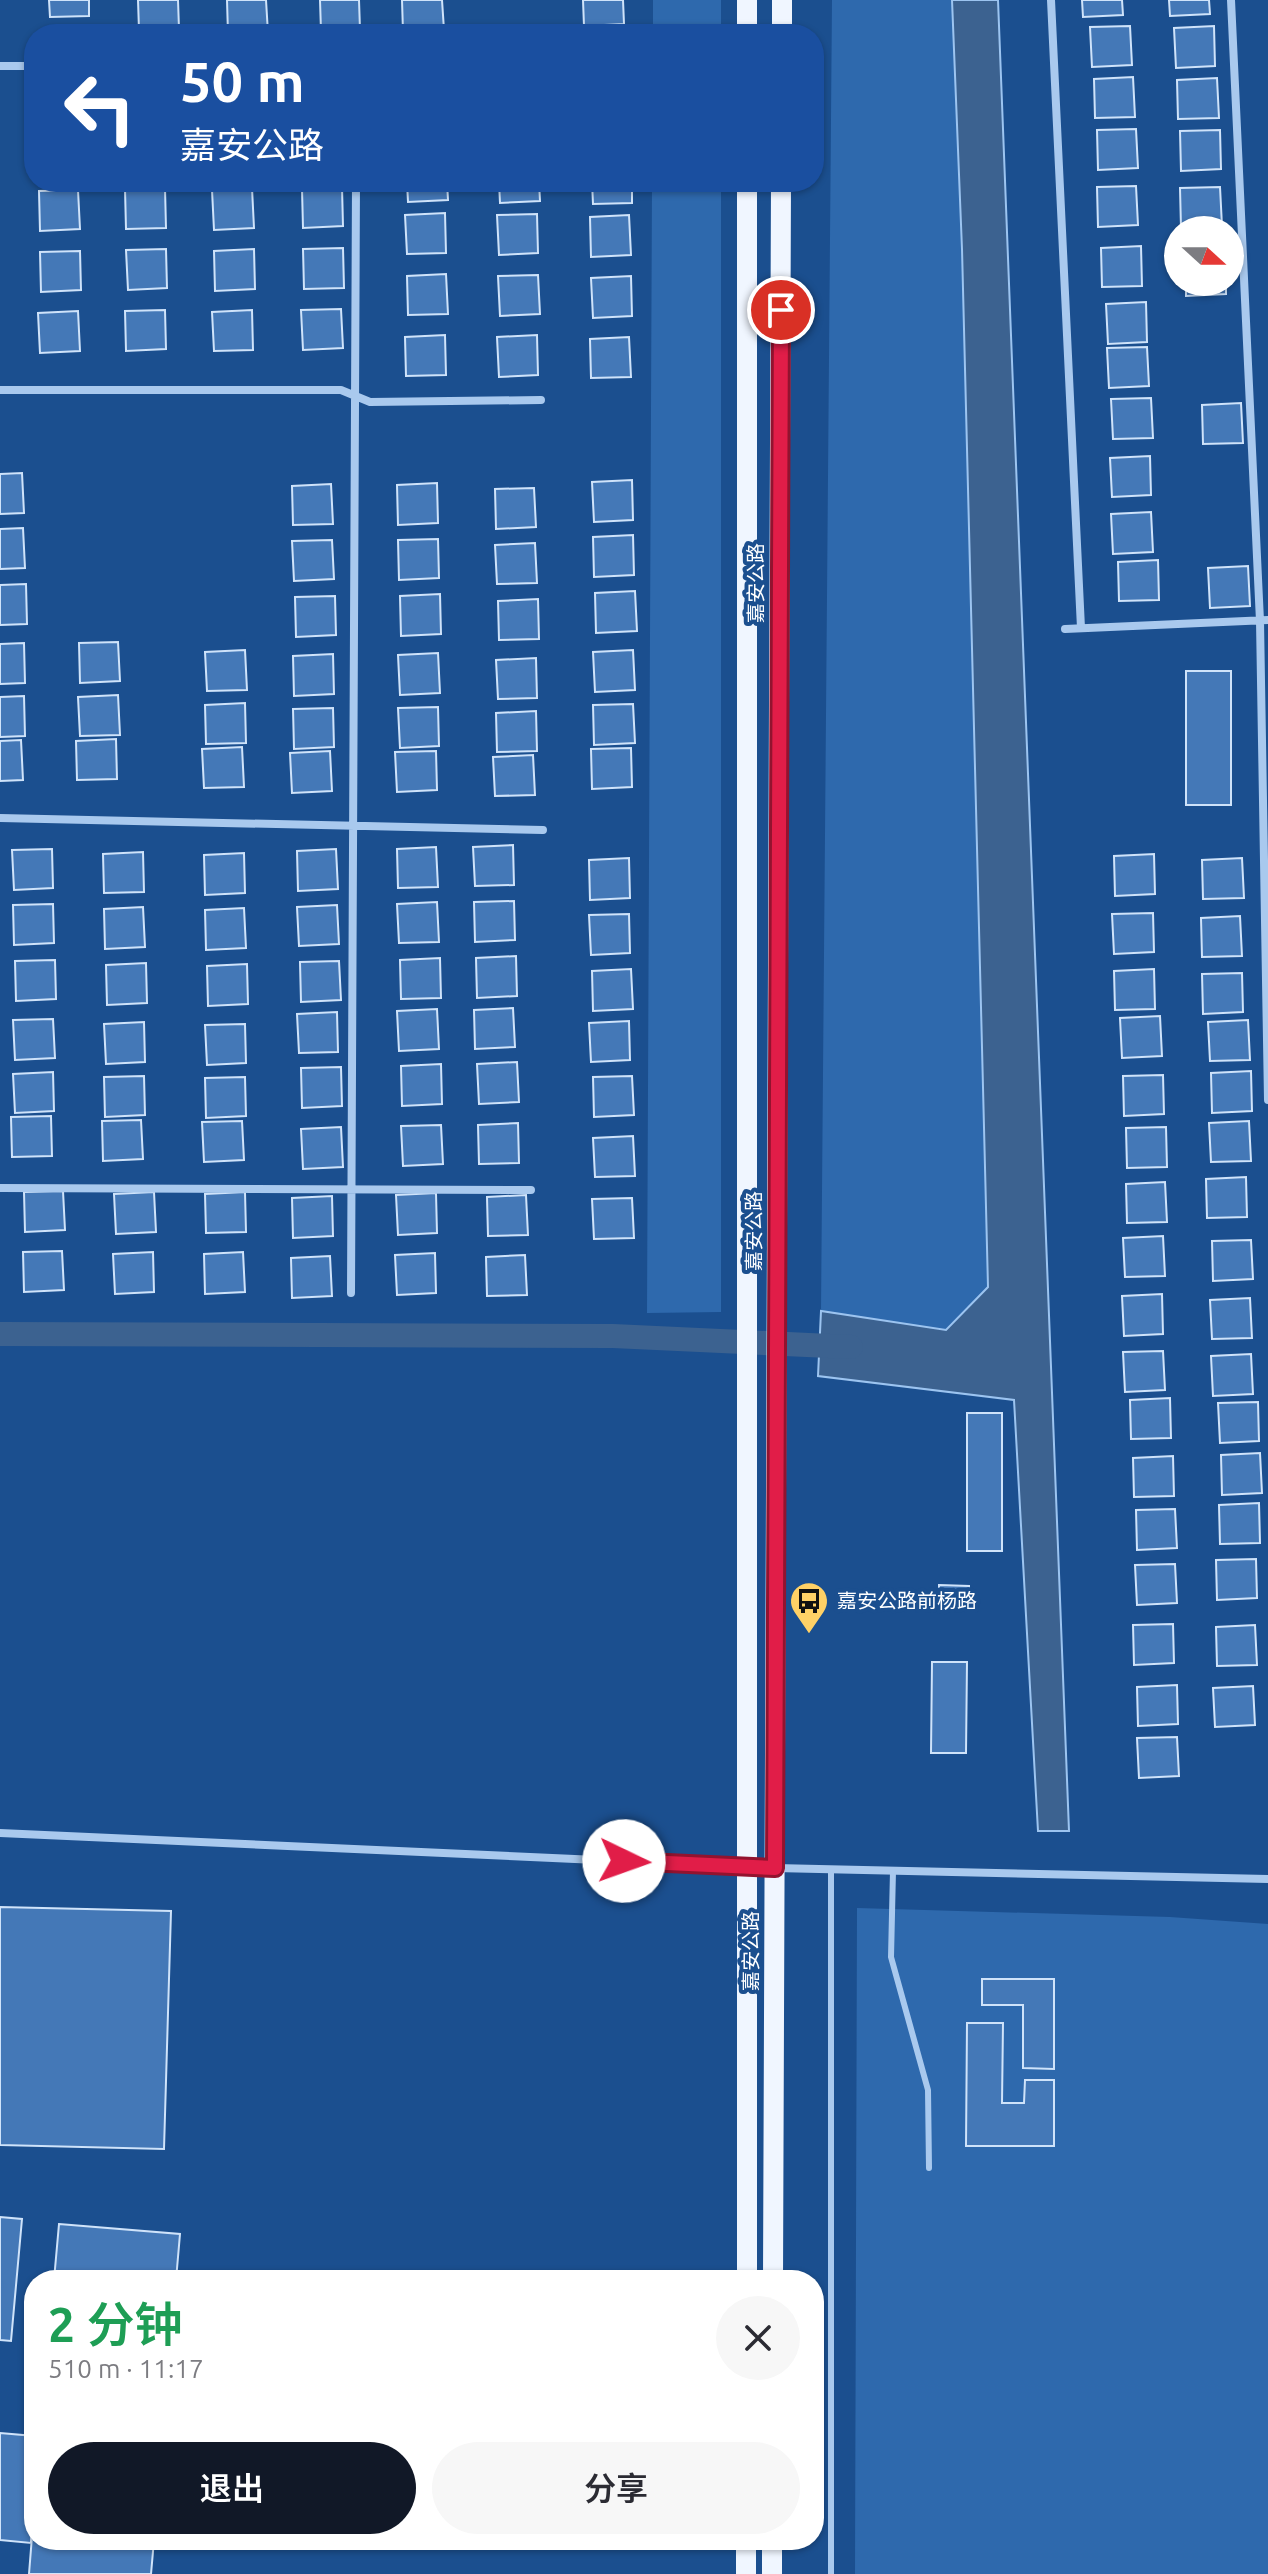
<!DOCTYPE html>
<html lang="zh">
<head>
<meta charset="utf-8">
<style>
	body { margin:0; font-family:Ubuntu,"Noto Sans SC",sans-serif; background:#f7f7f7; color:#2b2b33; height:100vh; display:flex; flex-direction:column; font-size:30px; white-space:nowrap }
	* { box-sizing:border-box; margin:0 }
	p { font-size:26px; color:#7c7c81 }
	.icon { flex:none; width:44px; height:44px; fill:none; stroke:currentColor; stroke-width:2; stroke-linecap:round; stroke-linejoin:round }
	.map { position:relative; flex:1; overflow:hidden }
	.details { position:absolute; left:24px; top:2270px; width:800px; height:280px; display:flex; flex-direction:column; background:#fff; border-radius:32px; box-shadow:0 2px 6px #0004 }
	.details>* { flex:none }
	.guide { position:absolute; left:24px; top:24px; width:800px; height:168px; border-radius:32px; box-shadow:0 2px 6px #0004; background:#1a4fa0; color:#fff; overflow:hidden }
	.needle { width:52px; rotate:111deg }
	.tools { position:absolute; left:1164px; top:216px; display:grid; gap:16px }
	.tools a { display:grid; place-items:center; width:80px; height:80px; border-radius:50%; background:#fff; box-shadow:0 2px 6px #0004; font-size:40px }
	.pin { position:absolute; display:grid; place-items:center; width:68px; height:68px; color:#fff; margin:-34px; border:4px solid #fff; border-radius:50%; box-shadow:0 2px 8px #0007 }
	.me { position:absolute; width:88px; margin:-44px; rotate:93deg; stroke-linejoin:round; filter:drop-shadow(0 0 6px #0008) }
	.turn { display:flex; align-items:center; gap:28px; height:168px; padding:0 24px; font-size:36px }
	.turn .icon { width:104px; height:104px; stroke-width:2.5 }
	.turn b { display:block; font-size:56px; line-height:68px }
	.round { display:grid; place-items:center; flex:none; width:84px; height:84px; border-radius:42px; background:#f7f7f7 }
	.summary { display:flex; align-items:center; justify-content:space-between; height:136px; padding:0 24px }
	h1 { font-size:48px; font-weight:600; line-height:60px; color:#1e9e55 }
	.action { display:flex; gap:16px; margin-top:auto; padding:16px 24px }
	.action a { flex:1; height:92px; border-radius:48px; background:#111827; color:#fff; font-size:32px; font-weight:600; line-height:92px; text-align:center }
	.action a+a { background:#f7f7f7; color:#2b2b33 }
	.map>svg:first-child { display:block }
</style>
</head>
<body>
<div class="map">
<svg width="1268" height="2574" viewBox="0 0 1268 2574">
	<rect width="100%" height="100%" fill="#1b4f8f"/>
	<path fill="#2e69ad" d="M 653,0 L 721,0 L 721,34 L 653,34 Z
		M 832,0 L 952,0 L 962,249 L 988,1287 L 946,1330 L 821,1311 Z
		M 652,182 L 721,182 L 721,1312 L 647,1313 Z
		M 857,1908 L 1170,1917 L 1268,1924 L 1268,2574 L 855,2574 Z"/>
	<path fill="#3c6290" stroke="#9cc4f0" stroke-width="2" d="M 952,0 L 998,0 L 1069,1831 L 1038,1831 L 1014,1400 L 818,1376 L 821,1311 L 946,1330 L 988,1287 L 962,249 Z"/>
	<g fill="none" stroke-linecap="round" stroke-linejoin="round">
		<path stroke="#3c6290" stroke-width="24" d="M 0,1334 L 613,1336 L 851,1347"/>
	</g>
	<path fill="#4478b7" stroke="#cfe3fa" stroke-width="2" d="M 49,0 L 89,0 L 89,16 L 50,17 Z
		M 138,0 L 178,0 L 179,29 L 139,30 Z
		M 227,0 L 266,0 L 268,33 L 228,34 Z
		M 320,0 L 359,0 L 360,30 L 321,31 Z
		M 402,0 L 442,0 L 444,30 L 403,32 Z
		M 583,0 L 623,0 L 624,24 L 584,26 Z
		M 1082,0 L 1122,0 L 1123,15 L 1083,17 Z
		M 1169,0 L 1209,0 L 1210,14 L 1170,16 Z
		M 1130,26 L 1132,65 L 1092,67 L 1090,27 Z
		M 1214,26 L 1215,66 L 1176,68 L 1174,28 Z
		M 1133,77 L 1135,117 L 1095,118 L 1094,79 Z
		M 1217,78 L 1219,118 L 1178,119 L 1177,80 Z
		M 1136,129 L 1138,168 L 1098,170 L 1097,130 Z
		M 1220,130 L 1221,169 L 1181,171 L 1180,131 Z
		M 407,182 L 447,182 L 448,200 L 408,202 Z
		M 499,182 L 539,182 L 540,201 L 500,203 Z
		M 592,182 L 632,182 L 632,203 L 593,204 Z
		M 1136,186 L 1138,225 L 1098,227 L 1097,187 Z
		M 342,187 L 343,226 L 303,228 L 302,189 Z
		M 1220,187 L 1222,226 L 1181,228 L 1180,188 Z
		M 165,188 L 166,228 L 126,229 L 125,189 Z
		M 252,188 L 254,228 L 214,230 L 212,190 Z
		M 78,190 L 80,229 L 40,231 L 39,191 Z
		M 445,213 L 446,253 L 407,254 L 405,215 Z
		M 537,214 L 538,253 L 499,255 L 497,215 Z
		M 629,215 L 631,255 L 591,257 L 590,217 Z
		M 1141,246 L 1142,286 L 1102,287 L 1101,248 Z
		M 343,248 L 344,288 L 304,289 L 303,249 Z
		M 166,249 L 167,288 L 128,290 L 126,250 Z
		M 254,249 L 255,289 L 215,291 L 214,251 Z
		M 80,251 L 81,290 L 41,292 L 40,252 Z
		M 446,274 L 448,314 L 408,315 L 407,276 Z
		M 538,275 L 540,314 L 500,316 L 498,276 Z
		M 631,276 L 632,316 L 593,318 L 591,278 Z
		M 1186,282 L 1226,282 L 1226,294 L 1186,296 Z
		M 1146,302 L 1147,342 L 1108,344 L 1106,304 Z
		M 341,309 L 343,348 L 303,350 L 301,310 Z
		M 165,310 L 166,349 L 126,351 L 125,311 Z
		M 252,310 L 253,350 L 214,351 L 212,312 Z
		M 78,311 L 80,351 L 40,353 L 38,313 Z
		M 445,335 L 446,375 L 406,376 L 405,337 Z
		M 537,335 L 538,375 L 499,377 L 497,337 Z
		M 629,337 L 631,377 L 591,378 L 590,339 Z
		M 1147,347 L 1149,386 L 1109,388 L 1107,348 Z
		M 1151,398 L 1153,438 L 1113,439 L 1111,399 Z
		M 1241,403 L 1243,443 L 1203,444 L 1202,405 Z
		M 1150,456 L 1151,495 L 1112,497 L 1110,458 Z
		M 22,473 L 24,513 L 0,514 L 0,474 Z
		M 632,480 L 633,520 L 594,522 L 592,482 Z
		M 437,483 L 438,523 L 398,525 L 397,485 Z
		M 331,484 L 333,524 L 293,525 L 292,486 Z
		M 534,488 L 536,527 L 496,529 L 495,489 Z
		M 1151,512 L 1153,552 L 1113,554 L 1111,514 Z
		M 23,528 L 25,568 L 0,569 L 0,529 Z
		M 633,535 L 634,575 L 594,577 L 593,537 Z
		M 438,539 L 439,578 L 399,580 L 398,540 Z
		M 332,540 L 334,579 L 294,581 L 292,541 Z
		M 535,543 L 537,583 L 497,584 L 495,545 Z
		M 1158,560 L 1159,600 L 1119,601 L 1118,562 Z
		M 1248,566 L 1250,606 L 1210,608 L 1208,568 Z
		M 26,584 L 27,624 L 0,625 L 0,585 Z
		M 635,591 L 637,631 L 596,633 L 595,593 Z
		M 440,594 L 441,634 L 401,636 L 400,596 Z
		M 335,596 L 336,635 L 296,637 L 295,597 Z
		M 538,599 L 539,639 L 499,640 L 498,601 Z
		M 118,642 L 120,681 L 80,683 L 79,643 Z
		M 24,643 L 25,683 L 0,684 L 0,644 Z
		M 245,650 L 247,690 L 207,691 L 205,652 Z
		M 633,650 L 635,690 L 595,692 L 593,652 Z
		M 438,653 L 440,693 L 400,695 L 398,655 Z
		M 333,654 L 334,694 L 294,696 L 293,656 Z
		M 536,658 L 537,698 L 498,699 L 496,660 Z
		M 1186,671 L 1231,671 L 1231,805 L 1186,805 Z
		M 118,695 L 120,735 L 80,736 L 78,697 Z
		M 24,696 L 25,736 L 0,737 L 0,697 Z
		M 245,703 L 246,743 L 206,744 L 205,705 Z
		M 633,704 L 635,743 L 594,745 L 593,705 Z
		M 438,707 L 439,746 L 400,748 L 398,708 Z
		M 333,708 L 334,747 L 294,749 L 293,709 Z
		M 536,711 L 537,751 L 497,752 L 496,713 Z
		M 116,739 L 117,779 L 77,780 L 76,741 Z
		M 21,740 L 23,780 L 0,781 L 0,741 Z
		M 242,747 L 244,787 L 204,788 L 202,749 Z
		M 631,748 L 632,787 L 592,789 L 591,749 Z
		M 330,751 L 332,791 L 292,793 L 290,753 Z
		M 436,751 L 437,790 L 397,792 L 395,752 Z
		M 533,755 L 535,795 L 495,796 L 493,757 Z
		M 513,845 L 514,885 L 475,886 L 473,847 Z
		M 436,847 L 438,887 L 398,888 L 397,849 Z
		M 52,849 L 53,888 L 14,890 L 12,850 Z
		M 336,849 L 338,889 L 298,891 L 297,851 Z
		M 143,852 L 144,892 L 104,893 L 103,854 Z
		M 244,853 L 245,893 L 205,895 L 204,855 Z
		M 1154,854 L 1155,894 L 1115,896 L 1114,856 Z
		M 629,858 L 630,898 L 590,900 L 589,860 Z
		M 1242,858 L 1244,898 L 1203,899 L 1202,860 Z
		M 514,901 L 515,940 L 475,942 L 474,902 Z
		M 437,902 L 439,942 L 399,943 L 397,904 Z
		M 53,904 L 54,943 L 14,945 L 13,905 Z
		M 337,905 L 339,944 L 299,946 L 297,907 Z
		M 143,907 L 145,947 L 105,949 L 104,909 Z
		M 244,908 L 246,948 L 206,950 L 205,910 Z
		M 1153,913 L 1154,952 L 1114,954 L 1112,914 Z
		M 629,914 L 630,953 L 591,955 L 589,915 Z
		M 1240,916 L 1242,956 L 1202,957 L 1201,918 Z
		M 516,956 L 517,996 L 477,998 L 476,958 Z
		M 440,958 L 441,998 L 401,999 L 400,960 Z
		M 55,960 L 56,999 L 16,1001 L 15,961 Z
		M 339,961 L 341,1000 L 301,1002 L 300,962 Z
		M 146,963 L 147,1003 L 107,1005 L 106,965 Z
		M 247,964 L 248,1004 L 208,1006 L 207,966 Z
		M 631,969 L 633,1009 L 593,1011 L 592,971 Z
		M 1154,969 L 1155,1009 L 1115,1010 L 1114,971 Z
		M 1242,973 L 1243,1012 L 1203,1014 L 1202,974 Z
		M 513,1008 L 515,1047 L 475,1049 L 474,1010 Z
		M 437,1009 L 439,1049 L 399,1051 L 397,1011 Z
		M 337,1012 L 338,1052 L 299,1053 L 297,1014 Z
		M 1160,1016 L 1162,1056 L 1122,1058 L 1120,1018 Z
		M 53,1019 L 55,1058 L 15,1060 L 13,1020 Z
		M 1248,1020 L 1250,1060 L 1210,1061 L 1208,1022 Z
		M 629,1021 L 630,1060 L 591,1062 L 589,1023 Z
		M 144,1022 L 145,1062 L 106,1064 L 104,1024 Z
		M 245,1024 L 246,1063 L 207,1065 L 205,1025 Z
		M 517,1062 L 519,1102 L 479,1104 L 477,1064 Z
		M 441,1064 L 442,1104 L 402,1106 L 401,1066 Z
		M 341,1067 L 342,1106 L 302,1108 L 301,1068 Z
		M 1251,1071 L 1252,1111 L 1212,1113 L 1211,1073 Z
		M 53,1072 L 54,1111 L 15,1113 L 13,1074 Z
		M 1163,1075 L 1164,1114 L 1124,1116 L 1123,1076 Z
		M 144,1076 L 145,1115 L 105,1117 L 104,1077 Z
		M 632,1076 L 634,1115 L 594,1117 L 593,1077 Z
		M 245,1077 L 246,1116 L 206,1118 L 205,1078 Z
		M 51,1116 L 52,1156 L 12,1157 L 11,1117 Z
		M 141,1120 L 143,1159 L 103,1161 L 102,1121 Z
		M 242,1121 L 244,1160 L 204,1162 L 202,1122 Z
		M 1249,1121 L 1251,1161 L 1211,1162 L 1209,1123 Z
		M 518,1123 L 519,1163 L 479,1164 L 478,1125 Z
		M 441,1125 L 443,1164 L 403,1166 L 401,1126 Z
		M 341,1127 L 343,1167 L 303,1169 L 301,1129 Z
		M 1166,1127 L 1167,1167 L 1127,1168 L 1126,1128 Z
		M 633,1136 L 635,1176 L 595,1177 L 593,1138 Z
		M 1246,1177 L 1247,1217 L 1207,1218 L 1206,1179 Z
		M 1165,1182 L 1167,1222 L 1127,1223 L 1126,1184 Z
		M 63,1191 L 65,1230 L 25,1232 L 24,1192 Z
		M 154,1192 L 156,1232 L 116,1234 L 114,1194 Z
		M 245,1192 L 246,1232 L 206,1233 L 205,1194 Z
		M 436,1193 L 437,1233 L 398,1235 L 396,1195 Z
		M 526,1195 L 528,1235 L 488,1236 L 487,1197 Z
		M 332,1196 L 333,1236 L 293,1238 L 292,1198 Z
		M 632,1198 L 634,1238 L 594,1239 L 592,1199 Z
		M 1163,1236 L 1165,1276 L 1125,1277 L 1123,1238 Z
		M 1251,1240 L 1253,1279 L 1213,1281 L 1212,1241 Z
		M 62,1251 L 64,1290 L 24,1292 L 23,1252 Z
		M 153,1252 L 154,1292 L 115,1294 L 113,1254 Z
		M 243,1252 L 245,1292 L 205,1294 L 204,1254 Z
		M 435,1253 L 436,1293 L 397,1295 L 395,1255 Z
		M 525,1255 L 527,1295 L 487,1296 L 486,1257 Z
		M 330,1256 L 332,1296 L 292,1298 L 291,1258 Z
		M 1162,1294 L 1163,1334 L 1124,1336 L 1122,1296 Z
		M 1250,1298 L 1252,1338 L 1212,1339 L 1210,1300 Z
		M 1163,1351 L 1165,1390 L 1125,1392 L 1123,1352 Z
		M 1251,1354 L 1253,1394 L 1213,1396 L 1211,1356 Z
		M 1170,1398 L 1171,1438 L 1131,1439 L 1130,1400 Z
		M 1258,1402 L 1259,1441 L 1220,1443 L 1218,1403 Z
		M 967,1413 L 1002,1413 L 1002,1551 L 967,1551 Z
		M 1260,1453 L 1262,1493 L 1222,1495 L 1221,1455 Z
		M 1173,1456 L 1174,1496 L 1134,1497 L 1133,1458 Z
		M 1259,1503 L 1260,1543 L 1220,1544 L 1219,1505 Z
		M 1175,1509 L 1177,1548 L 1137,1550 L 1136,1510 Z
		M 1256,1559 L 1257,1598 L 1217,1600 L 1216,1560 Z
		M 1175,1564 L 1177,1603 L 1137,1605 L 1135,1565 Z
		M 939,1585 L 969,1586 L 969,1608 L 939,1608 Z
		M 1173,1624 L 1174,1663 L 1134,1665 L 1133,1625 Z
		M 1255,1625 L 1257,1665 L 1217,1666 L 1216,1627 Z
		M 932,1662 L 967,1662 L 966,1753 L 931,1753 Z
		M 1177,1685 L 1178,1724 L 1138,1726 L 1137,1687 Z
		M 1253,1686 L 1255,1725 L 1215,1727 L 1213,1688 Z
		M 1177,1737 L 1179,1776 L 1139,1778 L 1137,1738 Z
		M 0,1907 L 171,1911 L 164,2149 L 0,2145 Z
		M 982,1979 L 1054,1979 L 1054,2069 L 1023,2068 L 1023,2005 L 982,2005 Z
		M 967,2023 L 1003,2023 L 1002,2103 L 1024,2103 L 1025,2080 L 1054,2080 L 1054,2146 L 966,2146 Z
		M 0,2217 L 22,2219 L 11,2341 L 0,2340 Z
		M 59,2224 L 180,2234 L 176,2280 L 54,2280 Z
		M 0,2433 L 34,2436 L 31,2543 L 0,2540 Z
		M 34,2511 L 34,2540 L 154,2540 L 151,2574 L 29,2574 Z"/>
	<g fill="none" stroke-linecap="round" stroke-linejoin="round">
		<path stroke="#a9c9ee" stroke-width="6" d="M 893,1871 L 891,1957 L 928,2090 L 929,2168
			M 831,2574 L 831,1870"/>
		<path stroke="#a9c9ee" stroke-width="8" d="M 1051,0 L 1081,628
			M 1231,0 L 1260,621 L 1268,1100
			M 0,66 L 34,66
			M 0,390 L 341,390 L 370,402 L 541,400
			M 1065,629 L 1268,620
			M 0,818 L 543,830
			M 0,1188 L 531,1190
			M 351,1293 L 356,182
			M 0,1833 L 775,1868 L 1268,1879"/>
		<path stroke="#f0f6ff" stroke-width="20" d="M 747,0 L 747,34
			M 782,34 L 782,0
			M 747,2280 L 747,182
			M 773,2280 L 781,182
			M 746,2574 L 746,2540
			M 772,2574 L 772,2540"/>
	</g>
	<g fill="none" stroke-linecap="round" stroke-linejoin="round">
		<g stroke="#92132f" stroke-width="20">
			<path id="route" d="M 624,1861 L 775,1868 L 781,310"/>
		</g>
		<use href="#route" stroke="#e11d48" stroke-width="14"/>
	</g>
	<defs>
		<g id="bus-pin" transform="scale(2)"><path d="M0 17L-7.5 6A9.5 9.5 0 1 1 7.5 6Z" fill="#ffd166" stroke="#1b4f8f"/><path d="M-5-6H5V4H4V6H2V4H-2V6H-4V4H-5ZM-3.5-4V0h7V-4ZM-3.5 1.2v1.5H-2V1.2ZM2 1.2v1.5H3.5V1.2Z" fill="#111"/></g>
	</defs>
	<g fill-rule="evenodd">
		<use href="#bus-pin" x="809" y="1601"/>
	</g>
	<g text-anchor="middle" stroke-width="8" stroke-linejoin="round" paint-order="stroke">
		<g font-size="20" fill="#fff" stroke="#1b4f8f">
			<text transform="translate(756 583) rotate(-90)" y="7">嘉安公路</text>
			<text transform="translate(754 1231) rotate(-90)" y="7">嘉安公路</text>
			<text transform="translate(751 1951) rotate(-90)" y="7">嘉安公路</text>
		</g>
		<g font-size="20" fill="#fff" stroke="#1b4f8f" text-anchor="start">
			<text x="837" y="1608">嘉安公路前杨路</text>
		</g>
	</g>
</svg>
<div class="tools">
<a><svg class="needle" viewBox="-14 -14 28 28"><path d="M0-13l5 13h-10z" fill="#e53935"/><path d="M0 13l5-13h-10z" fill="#7c7c81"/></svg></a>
</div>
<div class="pin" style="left:781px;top:310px;background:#d93025"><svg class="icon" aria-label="arrive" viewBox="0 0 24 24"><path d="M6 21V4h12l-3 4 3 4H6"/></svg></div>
<svg class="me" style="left:624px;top:1861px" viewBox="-20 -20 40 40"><circle r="19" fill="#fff"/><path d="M0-13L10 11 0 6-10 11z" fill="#e11d48"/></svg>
<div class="guide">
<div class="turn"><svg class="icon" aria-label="left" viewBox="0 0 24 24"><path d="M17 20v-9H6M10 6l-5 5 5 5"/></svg><div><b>50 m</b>嘉安公路</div></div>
</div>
<section class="details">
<div class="summary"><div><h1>2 分钟</h1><p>510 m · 11:17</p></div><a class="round"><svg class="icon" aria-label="close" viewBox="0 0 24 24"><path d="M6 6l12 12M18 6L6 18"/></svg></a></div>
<div class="action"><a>退出</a><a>分享</a></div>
</section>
</div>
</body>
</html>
